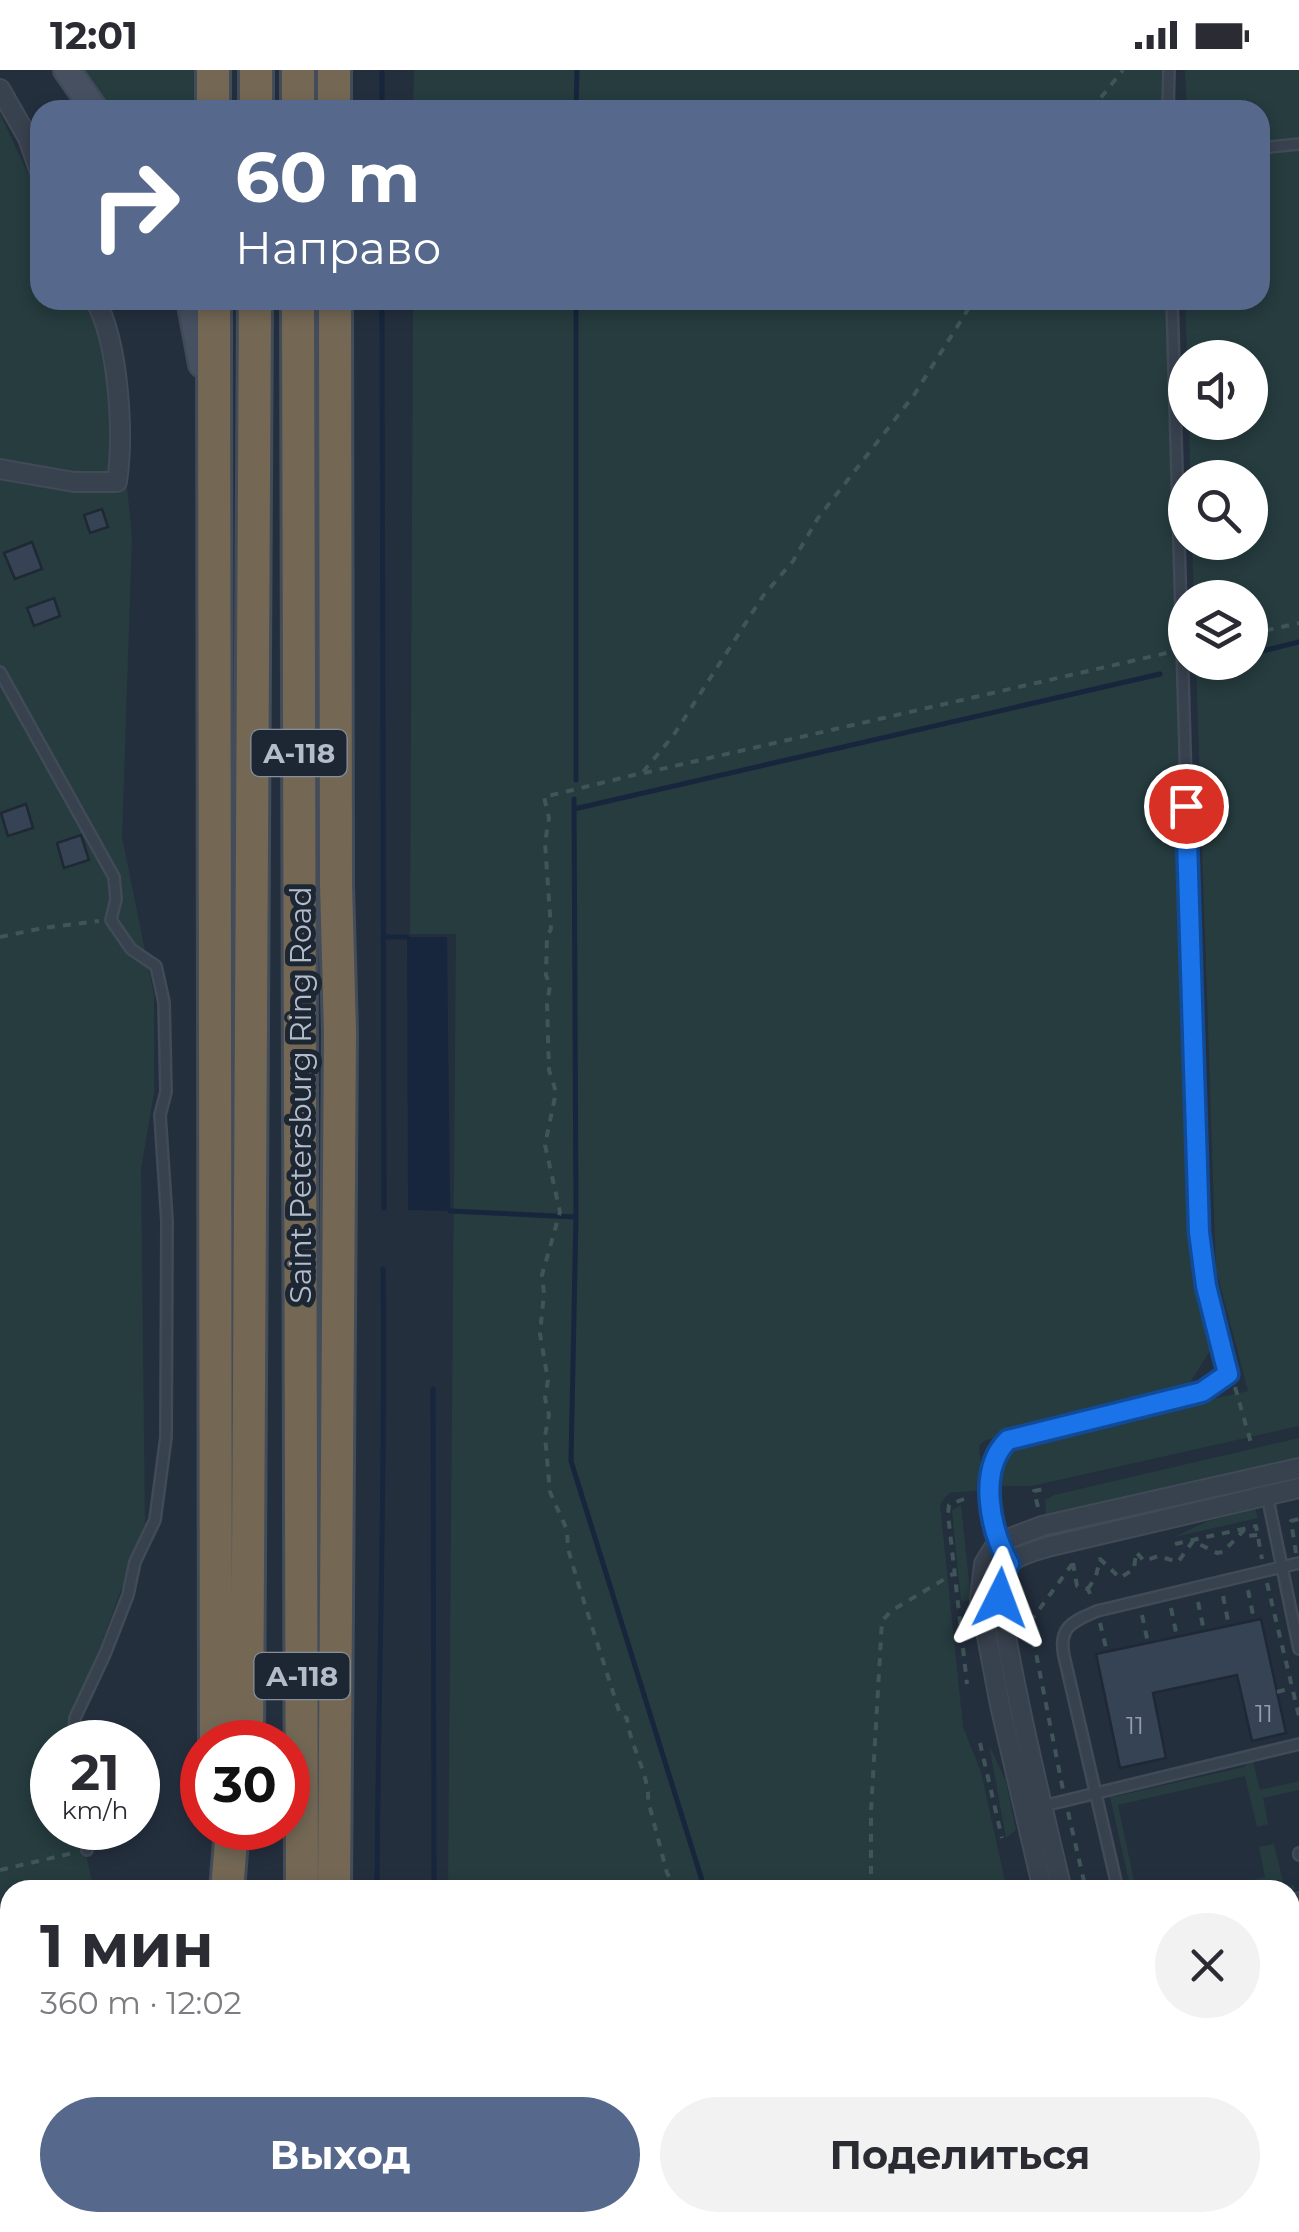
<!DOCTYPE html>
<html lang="ru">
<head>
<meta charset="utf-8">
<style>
	body { margin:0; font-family:Montserrat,sans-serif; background:#f2f2f3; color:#2b2b33; height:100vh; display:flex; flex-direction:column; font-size:38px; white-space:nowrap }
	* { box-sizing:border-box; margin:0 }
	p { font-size:32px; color:#7c7c81 }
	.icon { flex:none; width:55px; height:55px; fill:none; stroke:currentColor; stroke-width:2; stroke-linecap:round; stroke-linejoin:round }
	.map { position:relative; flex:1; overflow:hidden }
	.sheet { position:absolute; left:0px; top:1810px; width:1300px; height:352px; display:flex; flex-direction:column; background:#fff; border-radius:30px 30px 0 0; box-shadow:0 5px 15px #0003 }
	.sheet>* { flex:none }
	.top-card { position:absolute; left:30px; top:30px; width:1240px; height:210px; border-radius:30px; box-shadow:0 5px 15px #0003; background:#56698c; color:#fff; overflow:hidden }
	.buttons { position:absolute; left:1168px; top:270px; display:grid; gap:20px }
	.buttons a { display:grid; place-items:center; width:100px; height:100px; border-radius:50%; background:#fff; box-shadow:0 5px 15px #0003; font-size:50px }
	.speed { position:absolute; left:30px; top:1650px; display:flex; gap:20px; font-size:50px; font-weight:700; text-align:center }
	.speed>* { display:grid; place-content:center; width:130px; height:130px; border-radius:50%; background:#fff; box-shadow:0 5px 15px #0003; line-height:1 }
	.speed small { font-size:25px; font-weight:400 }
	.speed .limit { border:15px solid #d22; background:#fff; color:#111 }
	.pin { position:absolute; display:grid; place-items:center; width:85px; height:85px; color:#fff; margin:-42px; border:5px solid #fff; border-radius:50%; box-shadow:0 2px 10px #0007 }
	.me { position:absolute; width:110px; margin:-55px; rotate:3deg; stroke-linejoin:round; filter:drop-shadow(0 0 8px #0008) }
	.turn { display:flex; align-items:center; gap:35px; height:210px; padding:0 40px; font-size:45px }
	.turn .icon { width:130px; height:130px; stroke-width:2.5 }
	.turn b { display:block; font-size:70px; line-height:85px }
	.round { display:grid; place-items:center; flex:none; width:105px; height:105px; border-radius:52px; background:#f2f2f3 }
	.head { display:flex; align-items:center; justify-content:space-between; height:170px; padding:0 40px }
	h1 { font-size:60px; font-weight:700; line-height:75px }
	.action { display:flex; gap:20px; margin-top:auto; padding:20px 40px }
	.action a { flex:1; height:115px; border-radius:60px; background:#56698c; color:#fff; font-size:40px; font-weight:700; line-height:115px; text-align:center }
	.action a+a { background:#f2f2f3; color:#2b2b33 }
	.status { display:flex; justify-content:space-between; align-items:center; height:70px; padding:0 50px; background:#fff; direction:ltr }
	.status svg { height:28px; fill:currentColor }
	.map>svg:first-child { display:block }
</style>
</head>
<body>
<div class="status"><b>12:01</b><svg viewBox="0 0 49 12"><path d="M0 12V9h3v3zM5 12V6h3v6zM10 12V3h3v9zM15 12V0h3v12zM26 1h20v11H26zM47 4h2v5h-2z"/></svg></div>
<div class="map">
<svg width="1299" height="2162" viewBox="0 0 1299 2162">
	<rect width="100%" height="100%" fill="#242f3e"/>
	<path fill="#263c3f" d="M 85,0 L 205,0 L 206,40 L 113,40 Z
		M 414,0 L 1163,0 L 1164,40 L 413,40 Z
		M 1185,0 L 1299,0 L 1299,1356 L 1032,1416 L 999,1416 L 1012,1377 L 1048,1366 L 1248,1321 L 1216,1200 L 1196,593 L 1250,592 L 1250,528 L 1194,527 L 1192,473 L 1250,472 L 1250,408 L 1190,407 L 1189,353 L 1250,352 L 1250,288 L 1187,287 L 1185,230 L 1260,230 L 1260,40 L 1187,40 Z
		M 0,44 L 40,129 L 40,230 L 88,230 L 119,337 L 132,467 L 122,767 L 154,925 L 154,1023 L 141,1099 L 145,1455 L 65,1672 L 52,1672 L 52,1758 L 80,1758 L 94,1820 L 10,1820 L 10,2152 L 163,2153 L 163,2162 L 0,2162 Z
		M 413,230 L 1169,230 L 1191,961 L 1194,1183 L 1213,1276 L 1184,1322 L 986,1370 L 979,1375 L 983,1420 L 949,1423 L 940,1434 L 963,1657 L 981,1702 L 1007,1820 L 448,1820 L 456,864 L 410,864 Z
		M 1299,1368 L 1299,1387 L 1046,1445 L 1045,1430 L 1054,1425 Z
		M 961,1435 L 971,1530 L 961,1531 L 952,1440 Z
		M 1255,1438 L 1258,1448 L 1174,1467 L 1206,1452 Z
		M 989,1675 L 1006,1711 L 1016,1760 L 1006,1768 Z
		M 1250,1691 L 1253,1691 L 1260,1720 L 1299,1711 L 1299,1720 L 1263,1728 L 1268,1754 L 1257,1757 L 1245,1706 L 1118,1735 L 1136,1820 L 1131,1820 L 1109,1723 L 1111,1719 L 1113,1727 L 1244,1697 Z
		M 1274,1774 L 1284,1816 L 1294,1815 L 1295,1820 L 1275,1820 L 1272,1812 L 1238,1820 L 1210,1820 L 1265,1807 L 1259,1777 Z
		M 1082,2153 L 1084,2162 L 449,2162 L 449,2152 Z"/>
	<path fill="#17263c" d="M 407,867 L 447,867 L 450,1141 L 408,1140 Z"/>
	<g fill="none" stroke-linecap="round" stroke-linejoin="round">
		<path stroke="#17263c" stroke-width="5" d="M 382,0 L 382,40
			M 576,40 L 577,0
			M 382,230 L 384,1138
			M 1250,584 L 1299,572
			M 1190,597 L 1211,592
			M 576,710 L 576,230
			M 574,729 L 576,1147 L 571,1391 L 705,1820
			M 574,739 L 1160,604
			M 383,867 L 407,867
			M 450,1141 L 576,1147
			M 433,1319 L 434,1820
			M 377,1820 C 378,1613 386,1406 383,1199
			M 383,2152 L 383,2162
			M 432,2152 L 432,2162
			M 807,2152 L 810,2162"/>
	</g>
	<path fill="#364354" stroke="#1f2835" stroke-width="2.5" d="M 102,439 L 108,457 L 90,463 L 84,445 Z
		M 32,472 L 42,499 L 15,509 L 4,483 Z
		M 54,528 L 60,546 L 34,556 L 27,538 Z
		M 26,734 L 33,758 L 8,766 L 1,743 Z
		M 81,765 L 89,790 L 64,798 L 57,773 Z
		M 1261,1549 L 1286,1663 L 1252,1671 L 1237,1605 L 1153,1623 L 1166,1688 L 1120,1698 L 1096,1584 Z"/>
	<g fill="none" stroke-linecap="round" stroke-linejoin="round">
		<g stroke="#414a57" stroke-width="14">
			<path id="service" d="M 1168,40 L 1169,0
				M 1260,78 L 1299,74
				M 0,602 L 114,807 L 116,829 L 111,850 L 131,879 L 156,896 L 164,932 L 166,1022 L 160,1045 L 167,1151 L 166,1367 L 155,1450 L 135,1492 L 128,1525 L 105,1584 L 75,1648 L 73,1672
				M 1267,1425 L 1299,1579
				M 1009,1494 C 990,1459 977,1400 1008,1370 L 1202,1322 L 1228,1304 L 1206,1216 L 1199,1162 L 1172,230
				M 1039,1737 L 1299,1674
				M 87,1758 L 87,1780
				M 1299,1783 L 1299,1785
				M 1118,1820 L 1064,1586 C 1058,1557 1072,1552 1097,1541 L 1299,1493
				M 1290,1830 L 1299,1828
				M 1290,2088 L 1299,2085
				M 1290,2134 L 1299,2132
				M 1195,2157 L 1213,2152"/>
		</g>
		<g stroke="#414a57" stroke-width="22">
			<path id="minor" d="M 0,19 L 28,68 L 40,102
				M 0,399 L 74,412 L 117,412 C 124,364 119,272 95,230
				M 1043,1820 L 1000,1635 L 980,1529 L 984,1494 L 990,1484 L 997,1473 L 1042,1456 L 1299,1398
				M 1062,1820 C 1052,1776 990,1530 1002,1503 C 1009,1487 1032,1482 1047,1477 L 1299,1418
				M 1121,2152 L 1123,2162
				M 1141,2152 L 1144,2162"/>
		</g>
		<g stroke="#414a57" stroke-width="30">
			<path id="secondary" d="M 67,0 L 95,40
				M 190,230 L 202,294"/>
		</g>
		<g stroke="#434c59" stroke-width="38">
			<path id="motorway" d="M 213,0 L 213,40
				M 298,0 L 298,40
				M 334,0 L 334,40
				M 256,40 L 256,0
				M 214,230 L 216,1672
				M 298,230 L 302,1820
				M 247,1672 L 255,230
				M 227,1820 L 232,1758
				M 334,1820 L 340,962 L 336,814 L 335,230
				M 217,2152 L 217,2162
				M 249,2152 L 249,2162
				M 302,2152 L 302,2162
				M 332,2162 L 332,2152"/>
		</g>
		<path stroke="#3f5557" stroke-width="4" stroke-dasharray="8 8" stroke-linecap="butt" d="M 1091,40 L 1123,0
			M 1250,564 L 1299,553
			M 644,703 L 1171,582
			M 0,867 L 43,858 L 99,851
			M 1235,1317 L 1251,1373
			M 964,1429 L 949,1435 L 948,1444 L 967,1614
			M 1038,1437 L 1034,1421 L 1048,1418
			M 1175,1474 L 1256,1456 L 1262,1489
			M 1296,1483 L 1291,1451 L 1299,1449
			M 1073,1493 L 1077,1516 L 1088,1519 L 1092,1529
			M 1267,1513 L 1299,1646
			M 1088,1519 L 1096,1506 L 1100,1489 L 1120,1508 L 1134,1499 L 1136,1482 L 1144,1491 L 1158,1486 L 1178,1492 L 1193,1471 L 1217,1483 L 1223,1482 L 1244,1460 L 1247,1466 L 1258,1465
			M 1248,1520 L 1254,1550
			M 1223,1526 L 1229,1556
			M 1198,1532 L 1204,1561
			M 1027,1538 L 1063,1720
			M 1171,1538 L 1177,1567
			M 1142,1545 L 1148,1573
			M 1030,1552 L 1073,1493
			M 1100,1553 L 1107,1582
			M 1277,1622 L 1292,1618
			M 980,1673 L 1002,1768
			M 1068,1742 L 1086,1820
			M 0,1800 L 73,1783
			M 678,1820 L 667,1803 L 648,1730 C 650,1707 629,1673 627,1648 L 620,1644 L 579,1516 L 568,1479 L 567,1460 L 550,1422 L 547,1389 L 545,1366 L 549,1345 L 545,1328 L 548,1310 L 540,1264 L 544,1223 L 542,1205 L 560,1142 L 545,1075 L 556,1022 L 549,1000 L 547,933 L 550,916 L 546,905 L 547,866 L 551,859 L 545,773 L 549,748 L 544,727 L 642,703 L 673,666 L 763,526 L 793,491 L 818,448 L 914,325 L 974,230
			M 871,1820 L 871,1741 L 882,1551 L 891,1541 L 953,1504
			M 790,2152 L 793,2162
			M 1093,2152 L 1095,2162
			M 1167,2152 L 1169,2162
			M 866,2162 L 866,2152"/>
		<use href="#service" stroke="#38414e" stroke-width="9"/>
		<use href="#minor" stroke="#38414e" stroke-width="18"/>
		<use href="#secondary" stroke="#465061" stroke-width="25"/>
		<use href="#motorway" stroke="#746855" stroke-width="32"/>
	</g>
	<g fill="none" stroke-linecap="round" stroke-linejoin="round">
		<g stroke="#114b97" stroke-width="25">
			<path id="route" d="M 1000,1528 L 1002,1504 L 1009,1494 C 990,1459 977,1400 1008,1370 L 1202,1322 L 1228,1304 L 1206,1216 L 1199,1162 L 1186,736"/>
		</g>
		<use href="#route" stroke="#1a73e8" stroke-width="18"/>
	</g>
	<g text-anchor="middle" stroke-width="10" stroke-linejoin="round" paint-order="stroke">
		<g font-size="25" fill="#929caa">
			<text x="1264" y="1652">11</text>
			<text x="1135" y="1664">11</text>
		</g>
		<g fill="#1d2633" stroke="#878f9c" stroke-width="2.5">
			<rect x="251.5" y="660" width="95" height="46" rx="8"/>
			<rect x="254.5" y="1583" width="95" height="46" rx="8"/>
		</g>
		<g font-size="28" font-weight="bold" fill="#b4bcc9">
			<text x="299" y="693">А-118</text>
			<text x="302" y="1616">А-118</text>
		</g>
		<g font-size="30" fill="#b4bcc9" stroke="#1d2633">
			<text transform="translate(301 1025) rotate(-90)" y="10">Saint Petersburg Ring Road</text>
		</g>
	</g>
</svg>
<div class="buttons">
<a><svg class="icon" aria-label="sound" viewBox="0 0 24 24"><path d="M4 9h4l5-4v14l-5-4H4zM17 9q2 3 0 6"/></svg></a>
<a><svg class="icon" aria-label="search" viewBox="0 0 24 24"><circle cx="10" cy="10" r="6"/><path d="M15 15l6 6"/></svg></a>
<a><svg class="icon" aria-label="layers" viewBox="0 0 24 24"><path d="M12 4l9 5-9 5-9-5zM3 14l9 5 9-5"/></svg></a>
</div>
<div class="speed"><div>21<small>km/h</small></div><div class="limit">30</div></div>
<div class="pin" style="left:1186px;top:736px;background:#d93025"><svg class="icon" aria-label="arrive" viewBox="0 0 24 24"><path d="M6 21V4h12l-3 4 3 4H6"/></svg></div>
<svg class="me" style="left:1000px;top:1528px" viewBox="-20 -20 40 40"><path d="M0-17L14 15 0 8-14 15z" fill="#1a73e8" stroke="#fff" stroke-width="4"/></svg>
<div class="top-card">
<div class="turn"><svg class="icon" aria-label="right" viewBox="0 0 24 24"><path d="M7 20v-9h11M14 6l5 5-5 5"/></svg><div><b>60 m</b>Направо</div></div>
</div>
<section class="sheet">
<div class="head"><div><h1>1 мин</h1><p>360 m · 12:02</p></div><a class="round"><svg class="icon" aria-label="close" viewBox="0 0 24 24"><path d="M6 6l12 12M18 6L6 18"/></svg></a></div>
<div class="action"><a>Выход</a><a>Поделиться</a></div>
</section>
</div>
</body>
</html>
